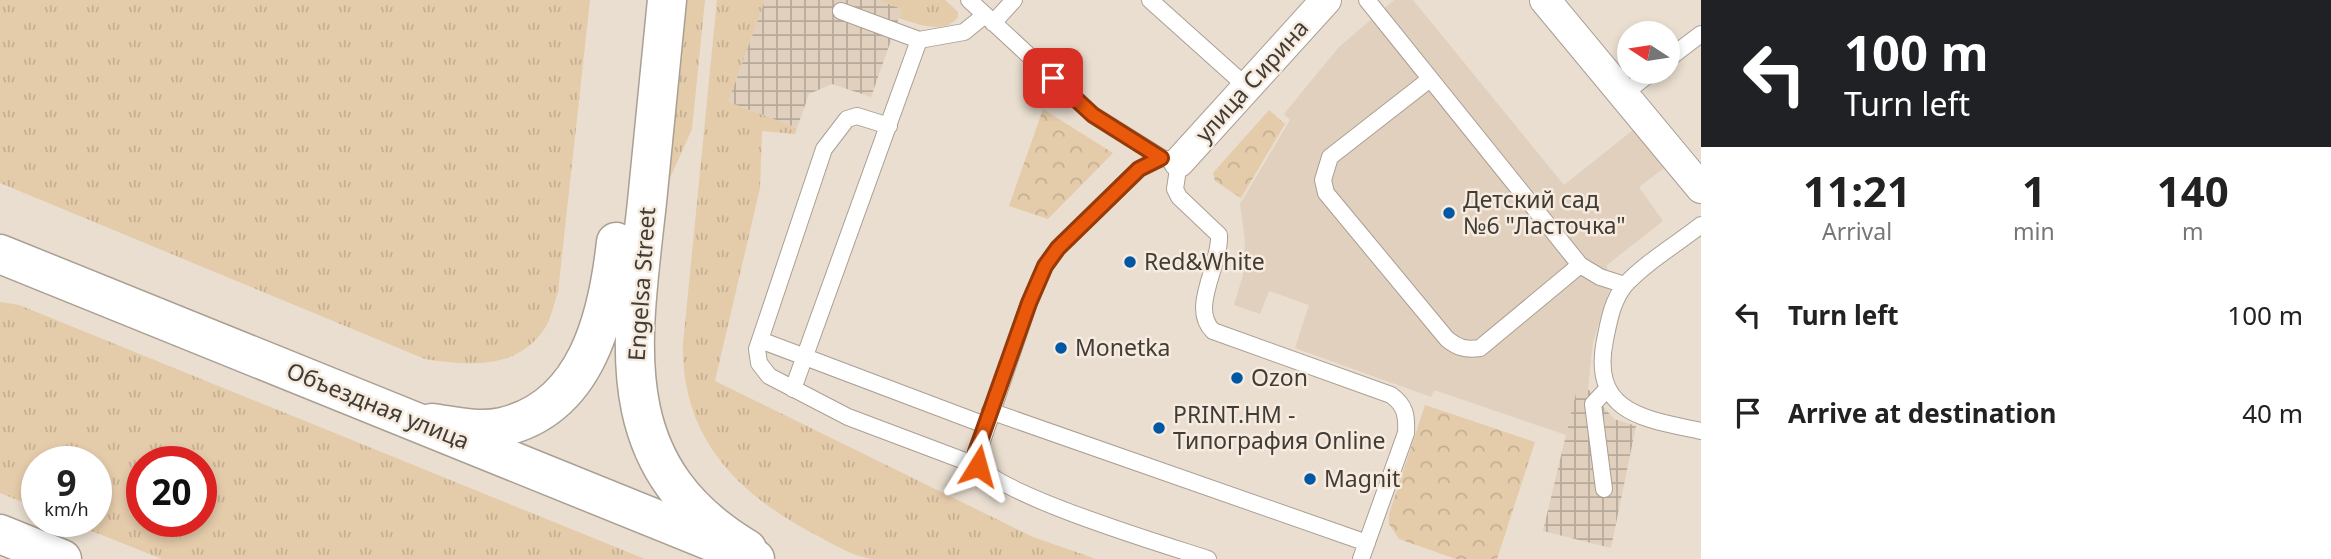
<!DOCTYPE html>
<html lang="en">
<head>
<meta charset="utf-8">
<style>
	body { margin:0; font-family:"Noto Sans",sans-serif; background:#f2f2f2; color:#222; height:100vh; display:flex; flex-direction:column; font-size:26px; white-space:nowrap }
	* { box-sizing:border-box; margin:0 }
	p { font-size:23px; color:#767676 }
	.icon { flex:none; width:38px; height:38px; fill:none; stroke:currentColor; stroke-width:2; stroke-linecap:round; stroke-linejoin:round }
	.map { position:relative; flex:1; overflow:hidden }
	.sheet { display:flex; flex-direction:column; background:#fff; width:630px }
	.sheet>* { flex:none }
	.banner { background:#202124; color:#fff; overflow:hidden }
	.needle { width:46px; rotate:282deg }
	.fabs { position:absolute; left:1617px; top:21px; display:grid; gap:14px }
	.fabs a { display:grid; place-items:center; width:63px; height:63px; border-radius:50%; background:#fff; box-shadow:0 4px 10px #0003; font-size:35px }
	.speed { position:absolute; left:21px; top:446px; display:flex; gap:14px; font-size:35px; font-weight:700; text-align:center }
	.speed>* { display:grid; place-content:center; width:91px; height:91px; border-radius:50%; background:#fff; box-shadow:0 4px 10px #0003; line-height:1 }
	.speed small { font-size:18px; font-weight:400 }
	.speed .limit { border:10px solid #d22; background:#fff; color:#111 }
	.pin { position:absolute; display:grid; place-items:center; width:60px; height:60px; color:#fff; margin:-30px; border-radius:14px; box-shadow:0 4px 10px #0006 }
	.me { position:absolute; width:77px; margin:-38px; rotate:8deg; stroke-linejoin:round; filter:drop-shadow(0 0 5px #0008) }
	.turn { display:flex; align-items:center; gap:24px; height:147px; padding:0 28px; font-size:32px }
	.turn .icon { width:91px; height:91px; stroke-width:2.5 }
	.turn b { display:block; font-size:49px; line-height:60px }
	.eta { display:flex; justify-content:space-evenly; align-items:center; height:119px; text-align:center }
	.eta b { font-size:42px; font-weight:700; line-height:49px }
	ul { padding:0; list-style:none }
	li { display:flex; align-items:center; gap:21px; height:98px; padding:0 28px }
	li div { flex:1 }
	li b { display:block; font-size:26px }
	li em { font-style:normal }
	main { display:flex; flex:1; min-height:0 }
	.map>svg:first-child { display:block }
</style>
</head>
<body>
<main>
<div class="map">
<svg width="1701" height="559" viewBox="0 0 1701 559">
	<defs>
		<pattern id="industrial-grid" width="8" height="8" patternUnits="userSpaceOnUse" patternTransform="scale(1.75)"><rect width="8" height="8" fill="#e0d0bd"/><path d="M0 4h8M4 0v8" fill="none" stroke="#b7aa9a"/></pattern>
		<pattern id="grass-tufts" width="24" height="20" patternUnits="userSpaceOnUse" patternTransform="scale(1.75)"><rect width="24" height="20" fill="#e4cbaa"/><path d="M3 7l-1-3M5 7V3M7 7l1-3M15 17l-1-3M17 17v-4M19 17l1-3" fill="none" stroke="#c5af93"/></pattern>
		<pattern id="park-crowns" width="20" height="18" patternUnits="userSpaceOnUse" patternTransform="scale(1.75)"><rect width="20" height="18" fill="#e4cbaa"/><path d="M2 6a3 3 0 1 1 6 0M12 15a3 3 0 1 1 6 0" fill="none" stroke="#c5af93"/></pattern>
	</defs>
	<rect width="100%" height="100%" fill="#e9ded0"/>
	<path fill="#e0d0bd" d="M 1394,0 L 1413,0 L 1564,185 L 1633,130 L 1664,168 L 1639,187 L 1663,221 L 1607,265 L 1609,291 L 1593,342 L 1588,389 L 1576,393 L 1566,435 L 1434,390 L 1431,397 L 1295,348 L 1309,305 L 1269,291 L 1260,314 L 1234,305 L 1243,275 L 1245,240 L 1240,204 L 1290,120 L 1284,114 L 1339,47 Z"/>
	<path fill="url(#industrial-grid)" d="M 765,0 L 878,0 L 902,9 L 871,97 L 832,84 L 809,94 L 797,128 L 728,102 Z
		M 1588,389 L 1614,419 L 1636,426 L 1611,548 L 1543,531 L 1576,393 Z"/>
	<path fill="url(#grass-tufts)" fill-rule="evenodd" d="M 0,0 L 590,0 L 558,292 C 554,303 551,319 545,328 C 517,370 469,366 425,359 L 0,183 Z
		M 686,0 L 705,0 L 692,129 L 666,187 Z
		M 717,0 L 765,0 L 728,102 L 797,128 L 795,134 L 762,131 L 760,188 L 715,381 L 1033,537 L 1096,559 C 1046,559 996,559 946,559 C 922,559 896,559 872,559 C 854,557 833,544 818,536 C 738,495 681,438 683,344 Z
		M 878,0 L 945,0 L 958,12 L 958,17 C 945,35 916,24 899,18 L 902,9 Z
		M 0,302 L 19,305 L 645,559 L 162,559 L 69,522 L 96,522 L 96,462 L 37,462 L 37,508 L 0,493 ZM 142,462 L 201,462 L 201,522 L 142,522 Z"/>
	<path fill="url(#park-crowns)" d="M 1043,109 L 1113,153 L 1048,219 L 1009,206 Z
		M 1269,110 L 1285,124 L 1241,198 L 1215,181 L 1213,173 Z
		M 1425,405 L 1535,442 L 1497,559 L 1456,559 L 1399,539 L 1389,524 L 1389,514 Z"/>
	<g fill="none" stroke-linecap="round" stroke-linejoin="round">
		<g stroke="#aa9f93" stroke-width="18">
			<path id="service" d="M 969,0 L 1093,115 L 1162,158
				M 1150,0 L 1247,87
				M 1367,0 L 1580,265 L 1600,277 L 1625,285
				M 841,11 L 919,40
				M 993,23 L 1014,0
				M 1668,59 L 1701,34
				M 1430,79 L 1330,157 L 1323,180 L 1326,193 L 1447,339 C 1458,348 1466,350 1480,348 L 1580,265
				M 1625,93 L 1652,72
				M 889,126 L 857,116 L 847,119 L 824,149 L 757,349 L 759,363 L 769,376 L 848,417 L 978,466
				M 1701,225 C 1677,244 1646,262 1625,285 C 1612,301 1609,321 1605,340 C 1590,414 1646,419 1701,431
				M 760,340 L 985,425
				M 793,389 L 919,40 L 964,32 L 985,15
				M 990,411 L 1367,543
				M 1604,489 L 1593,404 L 1608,388
				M 1208,559 C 1169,546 985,492 976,459 L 1029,303 L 1045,266 L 1058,248 L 1139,169 L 1162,158 L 1179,162 L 1175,189 L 1179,197 L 1219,235 C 1221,265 1189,308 1213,331 L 1391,395 C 1405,405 1407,415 1406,433 L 1361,559"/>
		</g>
		<g stroke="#aa9f93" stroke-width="32">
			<path id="minor" d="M 1545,0 L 1701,188
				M 1179,162 L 1326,0"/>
		</g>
		<g stroke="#aa9f93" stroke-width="41">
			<path id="primary" d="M 667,0 C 660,67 654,135 647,202 C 632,341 606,465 747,549
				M 432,423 C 454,426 478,432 502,427 C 587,408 608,316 616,242"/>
		</g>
		<g stroke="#aa9f93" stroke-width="41">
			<path id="trunk" d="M 0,254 L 755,559
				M 0,534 L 62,559"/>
		</g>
		<use href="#service" stroke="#fff" stroke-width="16"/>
		<use href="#minor" stroke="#fff" stroke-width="30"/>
		<use href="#primary" stroke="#fff" stroke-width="38"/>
		<use href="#trunk" stroke="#fff" stroke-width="38"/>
	</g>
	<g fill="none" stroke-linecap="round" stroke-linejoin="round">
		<g stroke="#983908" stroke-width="18">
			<path id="route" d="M 978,466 L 976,452 L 1029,303 L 1045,266 L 1058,248 L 1139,169 L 1161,158 L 1093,115 L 1053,78"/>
		</g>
		<use href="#route" stroke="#ea580c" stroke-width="12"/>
	</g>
	<g fill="#0057a4" stroke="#f6ebde" stroke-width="2.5">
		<circle cx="1449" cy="213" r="7"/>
		<circle cx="1130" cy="262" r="7"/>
		<circle cx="1061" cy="348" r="7"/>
		<circle cx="1237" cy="378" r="7"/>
		<circle cx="1159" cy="428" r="7"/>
		<circle cx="1310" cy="479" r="7"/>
	</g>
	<g text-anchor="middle" stroke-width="5" stroke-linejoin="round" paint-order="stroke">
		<g font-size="23" fill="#403c36" stroke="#f6ebde">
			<text transform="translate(1252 81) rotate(-48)" y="8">улица Сирина</text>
			<text transform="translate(642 284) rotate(-86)" y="8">Engelsa Street</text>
			<text transform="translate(378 406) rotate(22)" y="8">Объездная улица</text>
		</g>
		<g font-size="23" fill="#403c36" stroke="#f6ebde" text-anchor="start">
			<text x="1463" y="208">Детский сад<tspan x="1463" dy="26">№6 "Ласточка"</tspan></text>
			<text x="1144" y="270">Red&amp;White</text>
			<text x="1075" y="356">Monetka</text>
			<text x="1251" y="386">Ozon</text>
			<text x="1173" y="423">PRINT.HM -<tspan x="1173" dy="26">Типография Online</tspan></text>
			<text x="1324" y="487">Magnit</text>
		</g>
	</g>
</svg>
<div class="fabs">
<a><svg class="needle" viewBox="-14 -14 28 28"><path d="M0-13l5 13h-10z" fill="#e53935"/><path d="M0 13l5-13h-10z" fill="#767676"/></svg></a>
</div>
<div class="speed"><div>9<small>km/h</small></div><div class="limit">20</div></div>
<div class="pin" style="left:1053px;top:78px;background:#d93025"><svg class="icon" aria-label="arrive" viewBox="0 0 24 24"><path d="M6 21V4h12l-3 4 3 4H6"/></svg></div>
<svg class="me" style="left:978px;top:466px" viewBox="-20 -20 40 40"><path d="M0-17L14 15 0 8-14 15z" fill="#ea580c" stroke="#fff" stroke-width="4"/></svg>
</div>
<section class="sheet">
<div class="banner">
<div class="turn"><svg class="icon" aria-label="left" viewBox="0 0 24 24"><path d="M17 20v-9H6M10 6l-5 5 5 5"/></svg><div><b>100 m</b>Turn left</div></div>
</div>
<div class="eta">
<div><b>11:21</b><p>Arrival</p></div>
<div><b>1</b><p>min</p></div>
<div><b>140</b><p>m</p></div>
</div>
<ul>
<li><svg class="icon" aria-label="left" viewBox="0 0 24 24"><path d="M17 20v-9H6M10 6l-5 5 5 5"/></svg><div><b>Turn left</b></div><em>100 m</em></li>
<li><svg class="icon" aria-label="arrive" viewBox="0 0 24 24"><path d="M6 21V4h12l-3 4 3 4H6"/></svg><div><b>Arrive at destination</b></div><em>40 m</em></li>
</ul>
</section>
</main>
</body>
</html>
